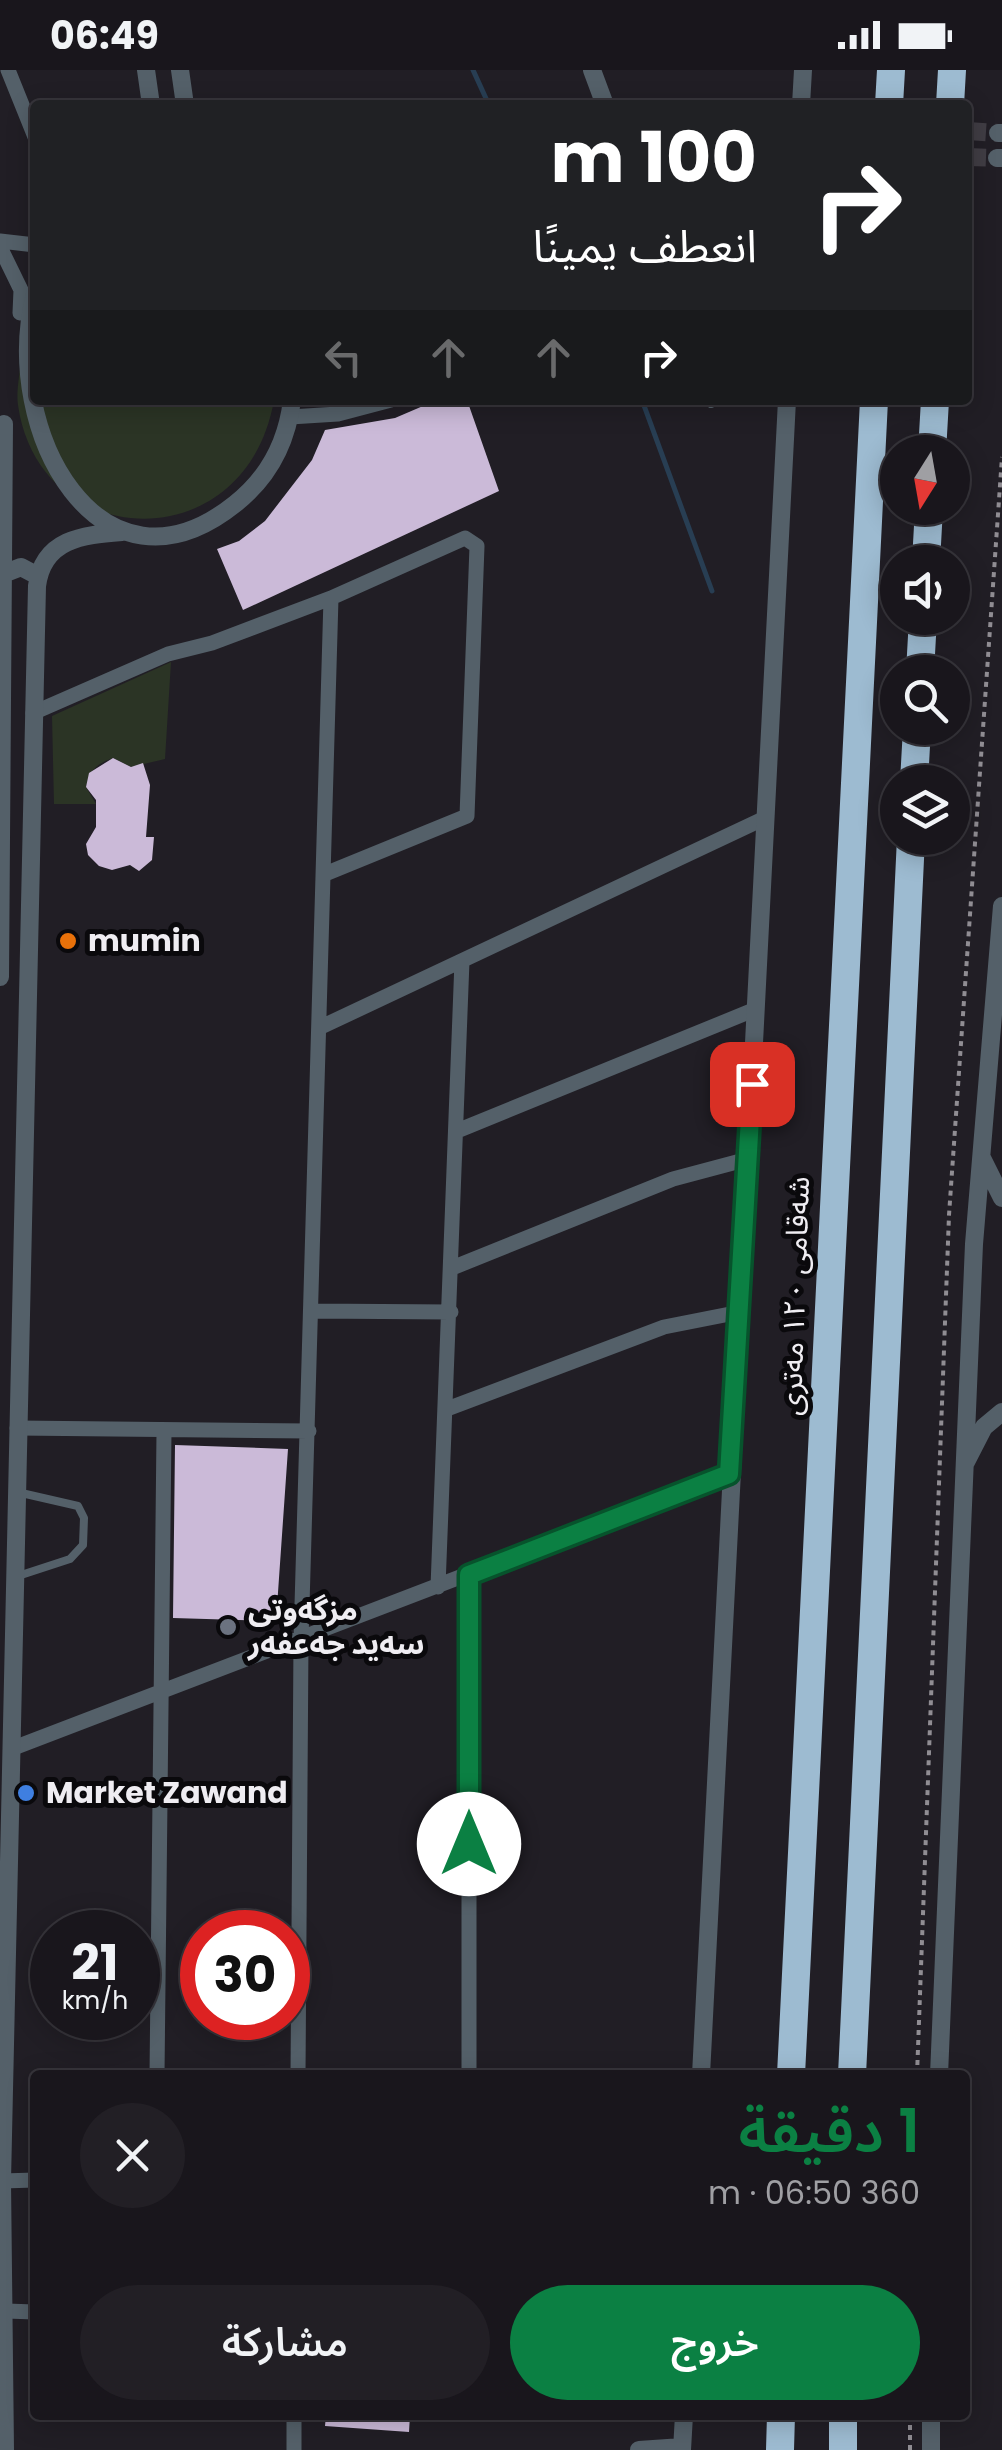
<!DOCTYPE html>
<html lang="ar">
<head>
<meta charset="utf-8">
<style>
	body { margin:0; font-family:Poppins,"Noto Sans Arabic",sans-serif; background:#221f25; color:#f1f3f6; direction:rtl; height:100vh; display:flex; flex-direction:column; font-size:38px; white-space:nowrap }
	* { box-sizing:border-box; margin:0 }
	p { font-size:32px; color:#9f9fa3 }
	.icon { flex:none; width:55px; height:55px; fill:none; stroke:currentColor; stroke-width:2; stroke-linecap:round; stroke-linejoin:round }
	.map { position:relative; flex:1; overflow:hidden; direction:ltr }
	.side { position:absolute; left:30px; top:2000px; width:940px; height:350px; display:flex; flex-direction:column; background:#19161c; border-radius:10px; box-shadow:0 5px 25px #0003,0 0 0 2px #37353b; direction:rtl }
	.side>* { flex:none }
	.guide { position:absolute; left:30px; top:30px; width:942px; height:305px; border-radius:10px; box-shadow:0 5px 25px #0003,0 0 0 2px #37353b; direction:rtl; background:#202124; color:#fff; overflow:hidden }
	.needle { width:65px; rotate:191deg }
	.fabs { position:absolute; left:880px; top:365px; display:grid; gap:20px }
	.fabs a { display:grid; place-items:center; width:90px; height:90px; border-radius:50%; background:#19161c; box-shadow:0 5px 25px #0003,0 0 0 2px #37353b; font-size:50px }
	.speed { position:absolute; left:30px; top:1840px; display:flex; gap:20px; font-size:50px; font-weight:700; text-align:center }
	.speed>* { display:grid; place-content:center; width:130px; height:130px; border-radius:50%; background:#19161c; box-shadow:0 5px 25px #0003,0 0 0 2px #37353b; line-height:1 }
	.speed small { font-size:25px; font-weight:400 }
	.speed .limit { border:15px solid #d22; background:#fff; color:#111 }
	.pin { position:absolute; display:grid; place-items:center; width:85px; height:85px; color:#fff; margin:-42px; border-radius:20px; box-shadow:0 5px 15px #0006 }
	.me { position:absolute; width:110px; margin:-55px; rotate:0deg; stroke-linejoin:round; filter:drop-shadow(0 0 8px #0008) }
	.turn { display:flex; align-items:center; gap:35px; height:210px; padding:0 50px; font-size:45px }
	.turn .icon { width:130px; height:130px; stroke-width:2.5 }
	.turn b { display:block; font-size:70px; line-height:85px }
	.lanes { display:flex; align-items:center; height:95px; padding:0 50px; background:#0003; justify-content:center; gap:50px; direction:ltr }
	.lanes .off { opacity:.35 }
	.round { display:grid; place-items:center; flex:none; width:105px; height:105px; border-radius:52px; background:#221f25 }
	.summary { display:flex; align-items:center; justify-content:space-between; height:170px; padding:0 50px }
	h1 { font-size:60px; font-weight:600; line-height:75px; color:#0b8043 }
	.button { display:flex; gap:20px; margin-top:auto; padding:20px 50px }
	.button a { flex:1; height:115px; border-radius:60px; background:#0b8043; color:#fff; font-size:40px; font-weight:600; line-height:115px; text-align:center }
	.button a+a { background:#221f25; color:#f1f3f6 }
	.status { display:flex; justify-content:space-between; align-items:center; height:70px; padding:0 50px; background:#19161c; direction:ltr }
	.status svg { height:28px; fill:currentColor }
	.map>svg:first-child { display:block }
</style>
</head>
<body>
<div class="status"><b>06:49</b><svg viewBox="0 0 49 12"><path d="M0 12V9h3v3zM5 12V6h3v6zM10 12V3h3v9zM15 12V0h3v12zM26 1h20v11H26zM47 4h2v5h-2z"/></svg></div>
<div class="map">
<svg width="1002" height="2380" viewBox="0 0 1002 2380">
	<rect width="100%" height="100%" fill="#211e25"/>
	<path fill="#2b3425" d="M 21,289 L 35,330 L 274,330 C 246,491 39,484 18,335 C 16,321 20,303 21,289 Z
		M 171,592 L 165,689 L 131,697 L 113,688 C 96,694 90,700 86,717 L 96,734 L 54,734 L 52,646 Z"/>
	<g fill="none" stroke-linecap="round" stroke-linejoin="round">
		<path stroke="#283e53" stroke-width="5" d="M 473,0 L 489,35
			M 642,330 L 712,521"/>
	</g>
	<path fill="#cbbad8" d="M 437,330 L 467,330 L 499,421 L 243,540 L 217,479 L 239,471 L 265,451 L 312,390 L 325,360 L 395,348 Z
		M 113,688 L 131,697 L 143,693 L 150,715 L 146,767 L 154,767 L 152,790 L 139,801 L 130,795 L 112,800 L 99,796 L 88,785 L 86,774 L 96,757 L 96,730 L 86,717 L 89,703 Z
		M 175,1375 L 288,1379 L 276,1551 L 173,1548 Z
		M 326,2345 L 410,2345 L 409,2362 L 325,2356 Z"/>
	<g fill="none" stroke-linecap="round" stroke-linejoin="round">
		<path stroke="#403d44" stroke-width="18" stroke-dasharray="18 9" stroke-linecap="butt" d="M 968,61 L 998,63
			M 968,87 L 997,88"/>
		<path stroke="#908d93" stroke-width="4" stroke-dasharray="5 5" stroke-linecap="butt" d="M 917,2005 L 949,1145 L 1002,387
			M 910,2380 L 910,2345"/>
		<path stroke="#546069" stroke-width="8" d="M 710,330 L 711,334
			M 17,1422 L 78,1436 L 84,1448 L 83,1475 L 70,1489 L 18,1506"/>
		<path stroke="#546069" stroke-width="15" d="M 8,0 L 35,67
			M 0,171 L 35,175
			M 0,177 L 21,220 L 20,243
			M 290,347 L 338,344 L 391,330
			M 33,643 L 168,584 L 212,573 L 331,528 L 465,468 L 477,476 L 467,746 L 325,804
			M 321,957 L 765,748
			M 457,1061 L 756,939
			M 452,1198 L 673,1109 L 748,1089
			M 312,1241 L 451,1242
			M 447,1339 L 664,1257 L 740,1242
			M 17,1358 L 309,1361
			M 469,1505 L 469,2005
			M 438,1517 L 462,891
			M 11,1679 L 729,1404
			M 157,2005 L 164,1362
			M 298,2005 L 301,1570 L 331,528
			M 2,2111 L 35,2110
			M 6,2241 L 35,2242
			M 294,2345 L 294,2380"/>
		<path stroke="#546069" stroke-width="18" d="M 146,0 L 151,35
			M 180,0 L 185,35
			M 592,0 L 605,35
			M 801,35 L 803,0
			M 998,63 L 1002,63
			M 997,88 L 1002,88
			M 35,224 C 0,361 101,541 235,434 C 268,408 287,372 292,330
			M 3,504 L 21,497 L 38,506
			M 0,907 L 4,354
			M 982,1088 L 1002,1128
			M 965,1394 L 984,1357 L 1002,1342
			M 701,2005 L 787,330
			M 939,2005 L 974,1174 L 1002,836
			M 5,2380 L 2,2111 L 37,516 C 43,469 82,465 122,462
			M 639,2380 L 682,2377
			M 682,2380 L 684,2345
			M 931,2380 L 931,2345"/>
		<path stroke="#9dbbd1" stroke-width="28" d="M 889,35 L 891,0
			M 950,35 L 952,0
			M 932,382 L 935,330
			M 926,492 L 929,438
			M 920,602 L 923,548
			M 914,712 L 917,658
			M 791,2005 L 874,330
			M 852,2005 L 911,768
			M 780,2380 L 781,2345
			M 843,2380 L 843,2345"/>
	</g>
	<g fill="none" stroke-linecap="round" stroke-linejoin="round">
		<g stroke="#07532c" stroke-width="25">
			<path id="route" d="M 469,1774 L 469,1505 L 729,1404 L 752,1014"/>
		</g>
		<use href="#route" stroke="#0b8043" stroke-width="18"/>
	</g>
	<circle fill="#e8710a" stroke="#0a090c" stroke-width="4" cx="68" cy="871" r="10"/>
	<circle fill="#6b7280" stroke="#0a090c" stroke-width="4" cx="228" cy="1557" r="10"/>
	<circle fill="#3f7fe0" stroke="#0a090c" stroke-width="4" cx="26" cy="1723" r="10"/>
	<g text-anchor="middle" stroke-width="10" stroke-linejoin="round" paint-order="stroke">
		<g font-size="30" font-weight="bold" fill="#efedf2" stroke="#0a090c" text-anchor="start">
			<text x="88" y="881">mumin</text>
			<text x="248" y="1550">مزگەوتی<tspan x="248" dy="34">سەید جەعفەر</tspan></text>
			<text x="46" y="1733">Market Zawand</text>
		</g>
		<g font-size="30" fill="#efedf2" stroke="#0a090c">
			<text transform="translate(795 1226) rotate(-88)" y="10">شەقامی ١٢٠ مەتری</text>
		</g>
	</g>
</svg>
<div class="fabs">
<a><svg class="needle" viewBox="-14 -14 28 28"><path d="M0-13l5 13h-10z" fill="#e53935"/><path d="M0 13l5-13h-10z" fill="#9f9fa3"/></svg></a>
<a><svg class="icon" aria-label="sound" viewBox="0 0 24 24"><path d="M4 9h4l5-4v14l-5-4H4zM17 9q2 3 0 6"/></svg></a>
<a><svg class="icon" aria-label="search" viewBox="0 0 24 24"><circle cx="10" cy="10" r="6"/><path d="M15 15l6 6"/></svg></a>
<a><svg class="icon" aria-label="layers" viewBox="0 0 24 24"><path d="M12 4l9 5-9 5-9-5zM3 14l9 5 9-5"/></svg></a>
</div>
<div class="speed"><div>21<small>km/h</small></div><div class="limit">30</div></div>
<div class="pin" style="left:752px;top:1014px;background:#d93025"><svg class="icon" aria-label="arrive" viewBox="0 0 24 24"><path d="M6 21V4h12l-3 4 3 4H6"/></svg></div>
<svg class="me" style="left:469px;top:1774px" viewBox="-20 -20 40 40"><circle r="19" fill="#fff"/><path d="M0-13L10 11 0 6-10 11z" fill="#0b8043"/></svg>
<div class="guide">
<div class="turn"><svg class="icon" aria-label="right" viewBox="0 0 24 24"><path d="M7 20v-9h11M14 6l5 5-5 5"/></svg><div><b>100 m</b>انعطف يمينًا</div></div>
<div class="lanes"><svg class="icon off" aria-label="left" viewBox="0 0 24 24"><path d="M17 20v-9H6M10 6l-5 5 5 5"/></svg><svg class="icon off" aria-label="ahead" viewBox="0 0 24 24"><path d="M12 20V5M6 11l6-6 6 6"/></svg><svg class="icon off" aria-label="ahead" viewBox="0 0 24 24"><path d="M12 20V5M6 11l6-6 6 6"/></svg><svg class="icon" aria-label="right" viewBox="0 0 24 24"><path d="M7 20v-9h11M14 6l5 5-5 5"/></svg></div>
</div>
<section class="side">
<div class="summary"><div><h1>1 دقيقة</h1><p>360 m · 06:50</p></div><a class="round"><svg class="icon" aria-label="close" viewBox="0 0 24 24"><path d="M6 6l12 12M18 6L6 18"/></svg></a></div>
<div class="button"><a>خروج</a><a>مشاركة</a></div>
</section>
</div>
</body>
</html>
